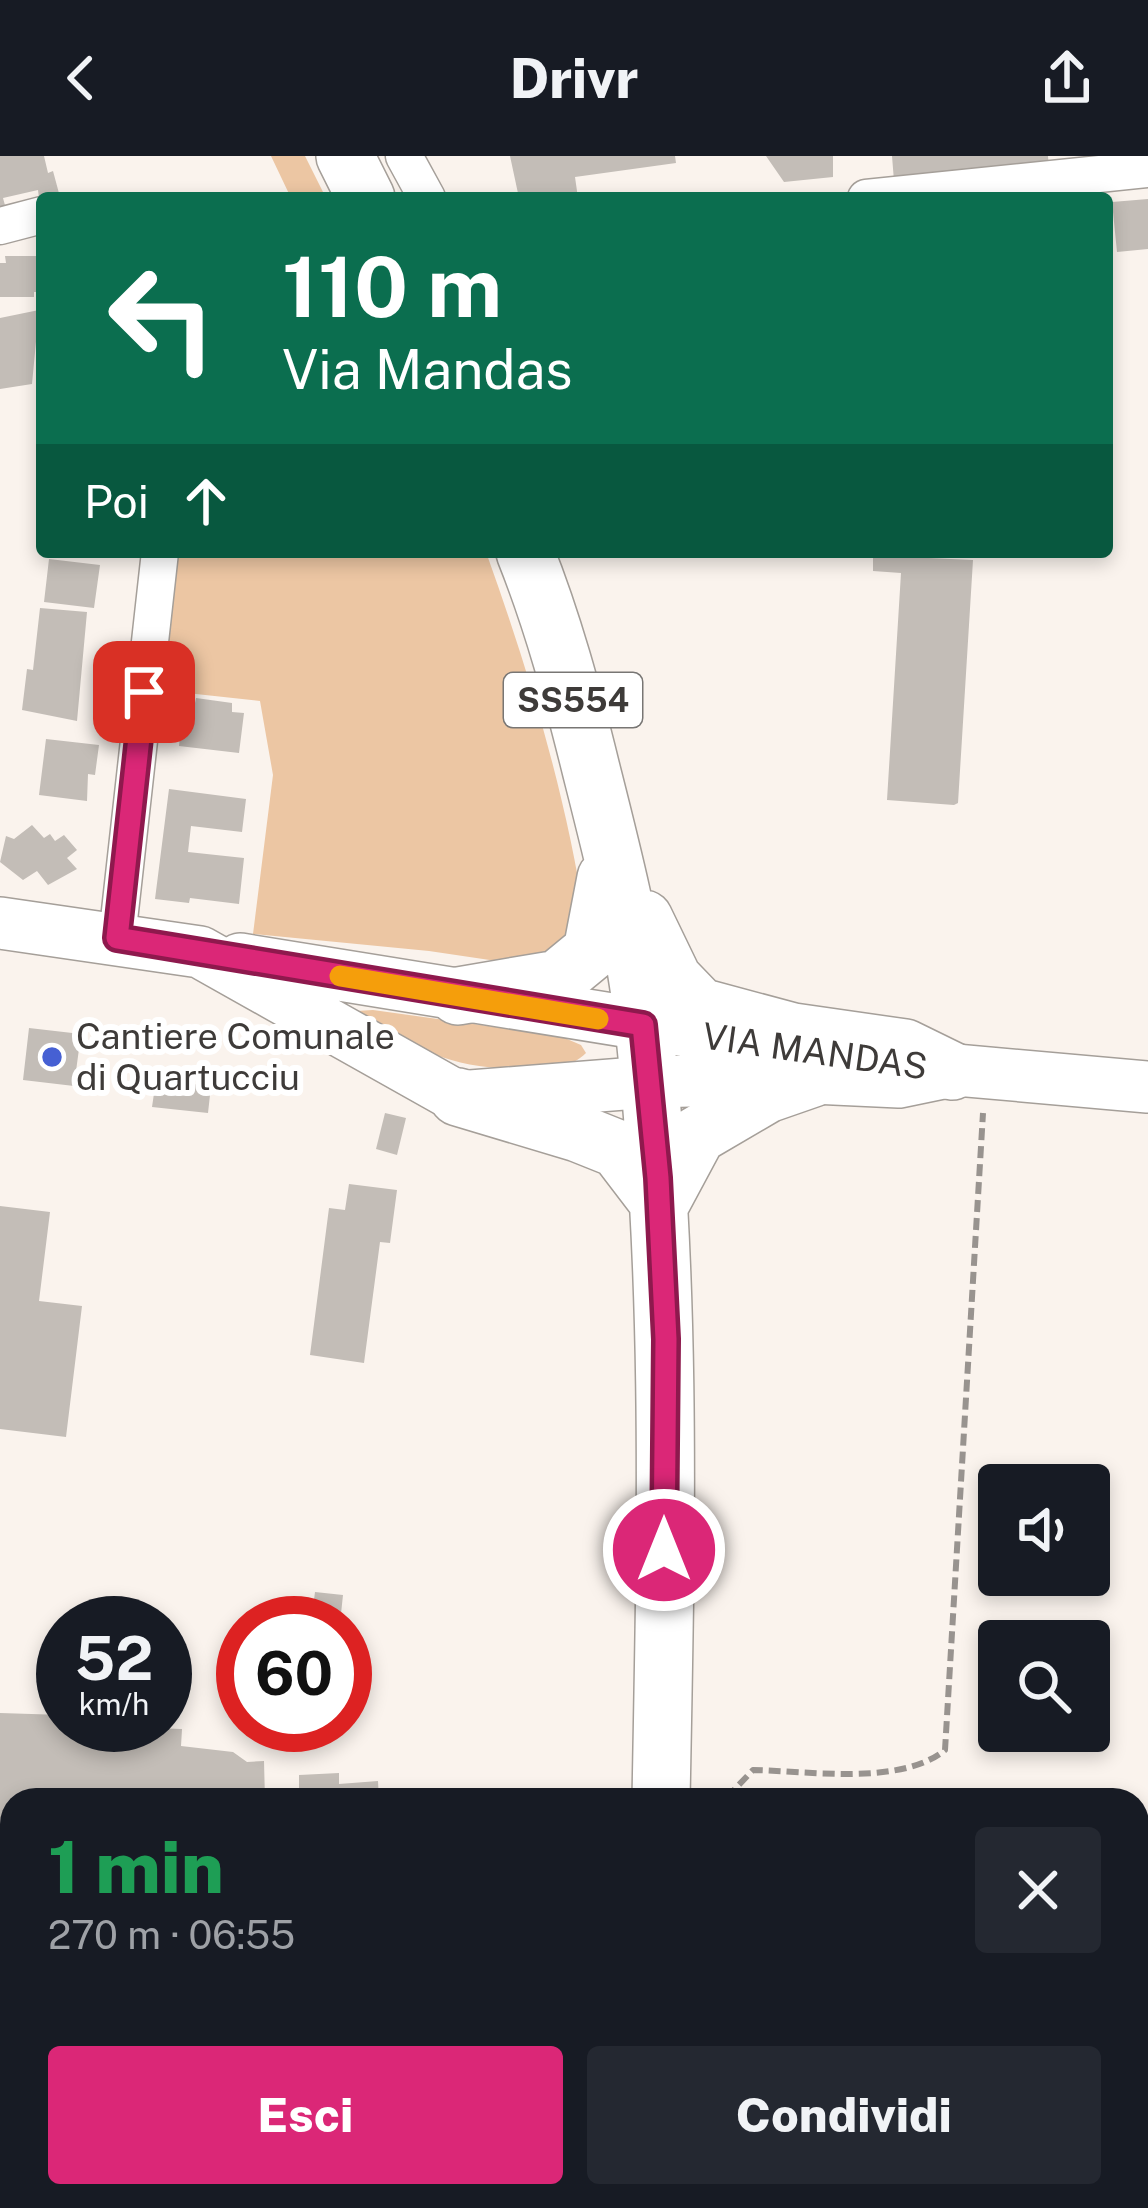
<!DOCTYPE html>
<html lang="it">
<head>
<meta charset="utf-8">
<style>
	body { margin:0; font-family:"Public Sans",sans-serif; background:#242831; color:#f1f3f6; height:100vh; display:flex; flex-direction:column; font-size:45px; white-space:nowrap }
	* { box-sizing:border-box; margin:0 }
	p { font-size:39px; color:#9ea1a6 }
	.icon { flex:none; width:66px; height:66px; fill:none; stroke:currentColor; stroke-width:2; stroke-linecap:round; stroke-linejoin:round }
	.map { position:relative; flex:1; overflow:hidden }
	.side { position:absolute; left:0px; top:1632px; width:1149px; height:420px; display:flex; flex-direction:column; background:#171b24; border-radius:36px 36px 0 0; box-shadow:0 6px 18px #0003 }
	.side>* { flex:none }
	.top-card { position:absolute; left:36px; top:36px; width:1077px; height:366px; border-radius:12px; box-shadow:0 6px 18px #0003; background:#0b6e4f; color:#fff; overflow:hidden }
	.fabs { position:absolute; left:978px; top:1308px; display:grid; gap:24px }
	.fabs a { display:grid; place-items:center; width:132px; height:132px; border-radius:12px; background:#171b24; box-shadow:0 6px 18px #0003; font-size:60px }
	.speed { position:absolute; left:36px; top:1440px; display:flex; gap:24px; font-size:60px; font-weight:700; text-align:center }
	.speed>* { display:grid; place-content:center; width:156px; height:156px; border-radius:50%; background:#171b24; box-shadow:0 6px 18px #0003; line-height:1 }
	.speed small { font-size:30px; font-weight:400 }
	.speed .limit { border:18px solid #d22; background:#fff; color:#111 }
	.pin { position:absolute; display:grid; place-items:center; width:102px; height:102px; color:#fff; margin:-51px; border-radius:24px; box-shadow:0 6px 18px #0006 }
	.me { position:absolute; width:132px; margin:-66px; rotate:0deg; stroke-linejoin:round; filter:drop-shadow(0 0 9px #0008) }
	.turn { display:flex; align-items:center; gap:42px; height:252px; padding:0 48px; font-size:54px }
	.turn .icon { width:156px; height:156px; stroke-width:2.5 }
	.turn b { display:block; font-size:84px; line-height:102px }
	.then { display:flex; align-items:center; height:114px; padding:0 48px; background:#0003; gap:24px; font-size:45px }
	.round { display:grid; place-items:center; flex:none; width:126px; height:126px; border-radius:12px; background:#242831 }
	.head { display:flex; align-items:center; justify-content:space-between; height:204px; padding:0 48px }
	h1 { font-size:72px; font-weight:800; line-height:90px; color:#1e9e55 }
	.primary-button { display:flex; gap:24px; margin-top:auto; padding:24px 48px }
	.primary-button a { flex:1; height:138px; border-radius:12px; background:#db2777; color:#fff; font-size:48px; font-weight:800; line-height:138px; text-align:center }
	.primary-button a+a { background:#242831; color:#f1f3f6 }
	header { display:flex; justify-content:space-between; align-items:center; height:156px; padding:0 48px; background:#171b24; font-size:54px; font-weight:800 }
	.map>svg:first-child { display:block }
</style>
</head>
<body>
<header><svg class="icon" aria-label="back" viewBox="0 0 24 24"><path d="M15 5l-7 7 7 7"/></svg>Drivr<svg class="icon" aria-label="share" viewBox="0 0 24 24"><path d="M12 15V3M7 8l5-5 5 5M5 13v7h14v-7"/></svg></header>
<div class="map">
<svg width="1148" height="2052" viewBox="0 0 1148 2052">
	<rect width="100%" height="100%" fill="#faf3ed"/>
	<path fill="#ecc6a3" d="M 271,0 L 305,0 L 326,42 L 291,42 Z
		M 178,396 L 486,396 C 529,516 566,638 585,764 L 550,813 L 429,795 L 253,778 L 273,619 L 260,545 L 159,534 Z
		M 373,854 L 560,880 L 581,889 L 586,897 C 570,912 555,912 533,913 C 459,915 416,896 356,855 Z
		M 5,1944 L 12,1944 L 12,2040 L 220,2040 L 221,2052 L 6,2052 Z"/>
	<path fill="#c3bdb7" d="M 0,0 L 44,0 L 48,17 L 53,15 L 60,41 L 39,42 L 38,34 L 3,42 L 6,53 L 0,55 Z
		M 510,0 L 675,0 L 676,7 L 575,21 L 578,42 L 519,42 Z
		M 766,0 L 833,0 L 833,21 L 784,26 Z
		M 892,0 L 1048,0 L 1049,13 L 894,25 Z
		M 1148,43 L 1148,93 L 1117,96 L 1112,46 Z
		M 5,100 L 42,100 L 42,136 L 34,136 L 34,141 L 0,141 L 0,107 L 6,107 Z
		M 39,154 L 32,228 L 0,233 L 0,162 Z
		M 873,396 L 930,396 L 929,402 L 973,404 L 958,647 L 954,649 L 887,644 L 901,417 L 873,415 Z
		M 49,403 L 100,409 L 94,452 L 44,446 Z
		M 40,452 L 87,456 L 77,565 L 22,554 L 27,513 L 33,514 Z
		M 196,542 L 232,547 L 232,556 L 244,557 L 239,597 L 179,590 L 183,551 L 194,552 Z
		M 46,583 L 99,589 L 95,619 L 88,618 L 87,645 L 39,639 Z
		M 169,633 L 246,643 L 242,676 L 191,670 L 188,696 L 244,702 L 239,748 L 190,742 L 189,747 L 155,743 Z
		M 32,669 L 44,682 L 50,678 L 55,685 L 64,679 L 77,694 L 67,702 L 77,713 L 48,729 L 37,715 L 23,724 L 0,706 L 6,680 L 14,683 Z
		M 29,872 L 81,878 L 74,930 L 23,924 Z
		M 156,924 L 211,930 L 208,957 L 152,951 Z
		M 385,957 L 406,962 L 397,999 L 376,993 Z
		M 349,1028 L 397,1034 L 390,1087 L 380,1086 L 364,1207 L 310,1199 L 329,1052 L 345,1054 Z
		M 0,1050 L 50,1056 L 39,1145 L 82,1150 L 66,1281 L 0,1273 Z
		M 315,1436 L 343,1439 L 340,1467 L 311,1467 Z
		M 0,1557 L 63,1559 L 63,1569 L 182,1573 L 181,1590 L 233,1596 L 247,1606 L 264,1605 L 265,1644 L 12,1644 L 12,1691 L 0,1692 Z
		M 299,1569 L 327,1569 L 325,1588 L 297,1585 Z
		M 339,1617 L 339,1628 L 378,1625 L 379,1644 L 299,1644 L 299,1619 Z
		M 281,2040 L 302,2040 L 303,2052 L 281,2052 Z
		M 362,2040 L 397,2040 L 396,2052 L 363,2052 Z"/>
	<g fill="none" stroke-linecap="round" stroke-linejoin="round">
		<g stroke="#a59f99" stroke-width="39">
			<path id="street" d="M 404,0 L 427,42
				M 866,42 L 1148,13
				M 0,70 L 42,59
				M 117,782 L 160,396
				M 0,1746 L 12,1746
				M 247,2040 L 247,2052"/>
		</g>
		<g stroke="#a59f99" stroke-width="54">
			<path id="secondary" d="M 0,767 L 200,796 L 458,941 L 649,926 L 813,922 L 899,926 L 952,915
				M 240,803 L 754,886
				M 922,911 L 1148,931"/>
		</g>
		<g stroke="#a59f99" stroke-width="60">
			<path id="primary" d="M 345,0 L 366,42
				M 525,396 C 553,466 573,540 591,613 C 611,692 632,773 642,854 C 673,1116 666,1380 661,1644
				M 644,763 L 673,823 L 700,851 L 793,876 L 905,892 L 952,915
				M 458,840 L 558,823 L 592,795 L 606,722
				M 458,941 L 578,977 L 618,993 L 660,1048
				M 660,1048 L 697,979 L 767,938 L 813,922
				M 706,2040 L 709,2052
				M 615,2052 L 617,2040
				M 656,2052 L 656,2040"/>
		</g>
		<path stroke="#98938f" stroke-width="6" stroke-dasharray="12 6" stroke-linecap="butt" d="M 731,1644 L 733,1635 L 753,1614 C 809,1615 901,1630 945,1594 L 983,957
			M 0,2001 L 12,1999"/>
		<use href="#street" stroke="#fff" stroke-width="36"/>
		<use href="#secondary" stroke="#fff" stroke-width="51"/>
		<use href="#primary" stroke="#fff" stroke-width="57"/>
	</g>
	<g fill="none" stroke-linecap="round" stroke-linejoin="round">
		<g stroke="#8e194d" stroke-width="30">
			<path id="route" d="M 144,536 L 117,782 L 643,869 L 658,1022 L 666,1183 L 664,1394"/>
		</g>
		<use href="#route" stroke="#db2777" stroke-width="21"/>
		<path stroke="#f59e0b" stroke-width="21" d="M 340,820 L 598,863"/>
	</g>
	<circle fill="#4660d3" stroke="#fff" stroke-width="4.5" cx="52" cy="901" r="12"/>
	<g text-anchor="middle" stroke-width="12" stroke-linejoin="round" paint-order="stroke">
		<rect fill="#fff" stroke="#787674" stroke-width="3" x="504" y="517" width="138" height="54" rx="9"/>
		<g font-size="33" font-weight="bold" fill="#3e3b39">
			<text x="573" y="556">SS554</text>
		</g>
		<g font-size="36" fill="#3e3b39" stroke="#fff" text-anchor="start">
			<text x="76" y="893">Cantiere Comunale<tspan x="76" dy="41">di Quartucciu</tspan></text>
		</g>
		<g font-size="36" fill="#3e3b39" stroke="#fff">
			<text transform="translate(815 895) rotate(8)" y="13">VIA MANDAS</text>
		</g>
	</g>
</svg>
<div class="fabs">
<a><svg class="icon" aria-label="sound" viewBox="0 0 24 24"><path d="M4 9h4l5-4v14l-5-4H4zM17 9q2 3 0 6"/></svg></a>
<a><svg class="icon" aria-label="search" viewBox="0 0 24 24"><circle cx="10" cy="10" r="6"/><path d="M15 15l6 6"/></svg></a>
</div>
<div class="speed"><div>52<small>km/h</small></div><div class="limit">60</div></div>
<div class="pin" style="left:144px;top:536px;background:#d93025"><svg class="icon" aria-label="arrive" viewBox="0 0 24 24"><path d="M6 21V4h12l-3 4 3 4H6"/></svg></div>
<svg class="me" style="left:664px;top:1394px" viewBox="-20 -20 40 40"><circle r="17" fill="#db2777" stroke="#fff" stroke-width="3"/><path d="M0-11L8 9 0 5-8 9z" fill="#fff"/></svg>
<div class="top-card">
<div class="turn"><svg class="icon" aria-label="left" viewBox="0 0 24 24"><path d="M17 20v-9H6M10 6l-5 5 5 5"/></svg><div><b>110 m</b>Via Mandas</div></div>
<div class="then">Poi<svg class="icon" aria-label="ahead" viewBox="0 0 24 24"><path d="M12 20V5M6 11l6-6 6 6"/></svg></div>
</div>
<section class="side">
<div class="head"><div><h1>1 min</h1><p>270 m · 06:55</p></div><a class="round"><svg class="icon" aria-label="close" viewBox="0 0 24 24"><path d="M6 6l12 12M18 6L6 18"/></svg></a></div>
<div class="primary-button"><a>Esci</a><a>Condividi</a></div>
</section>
</div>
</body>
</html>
